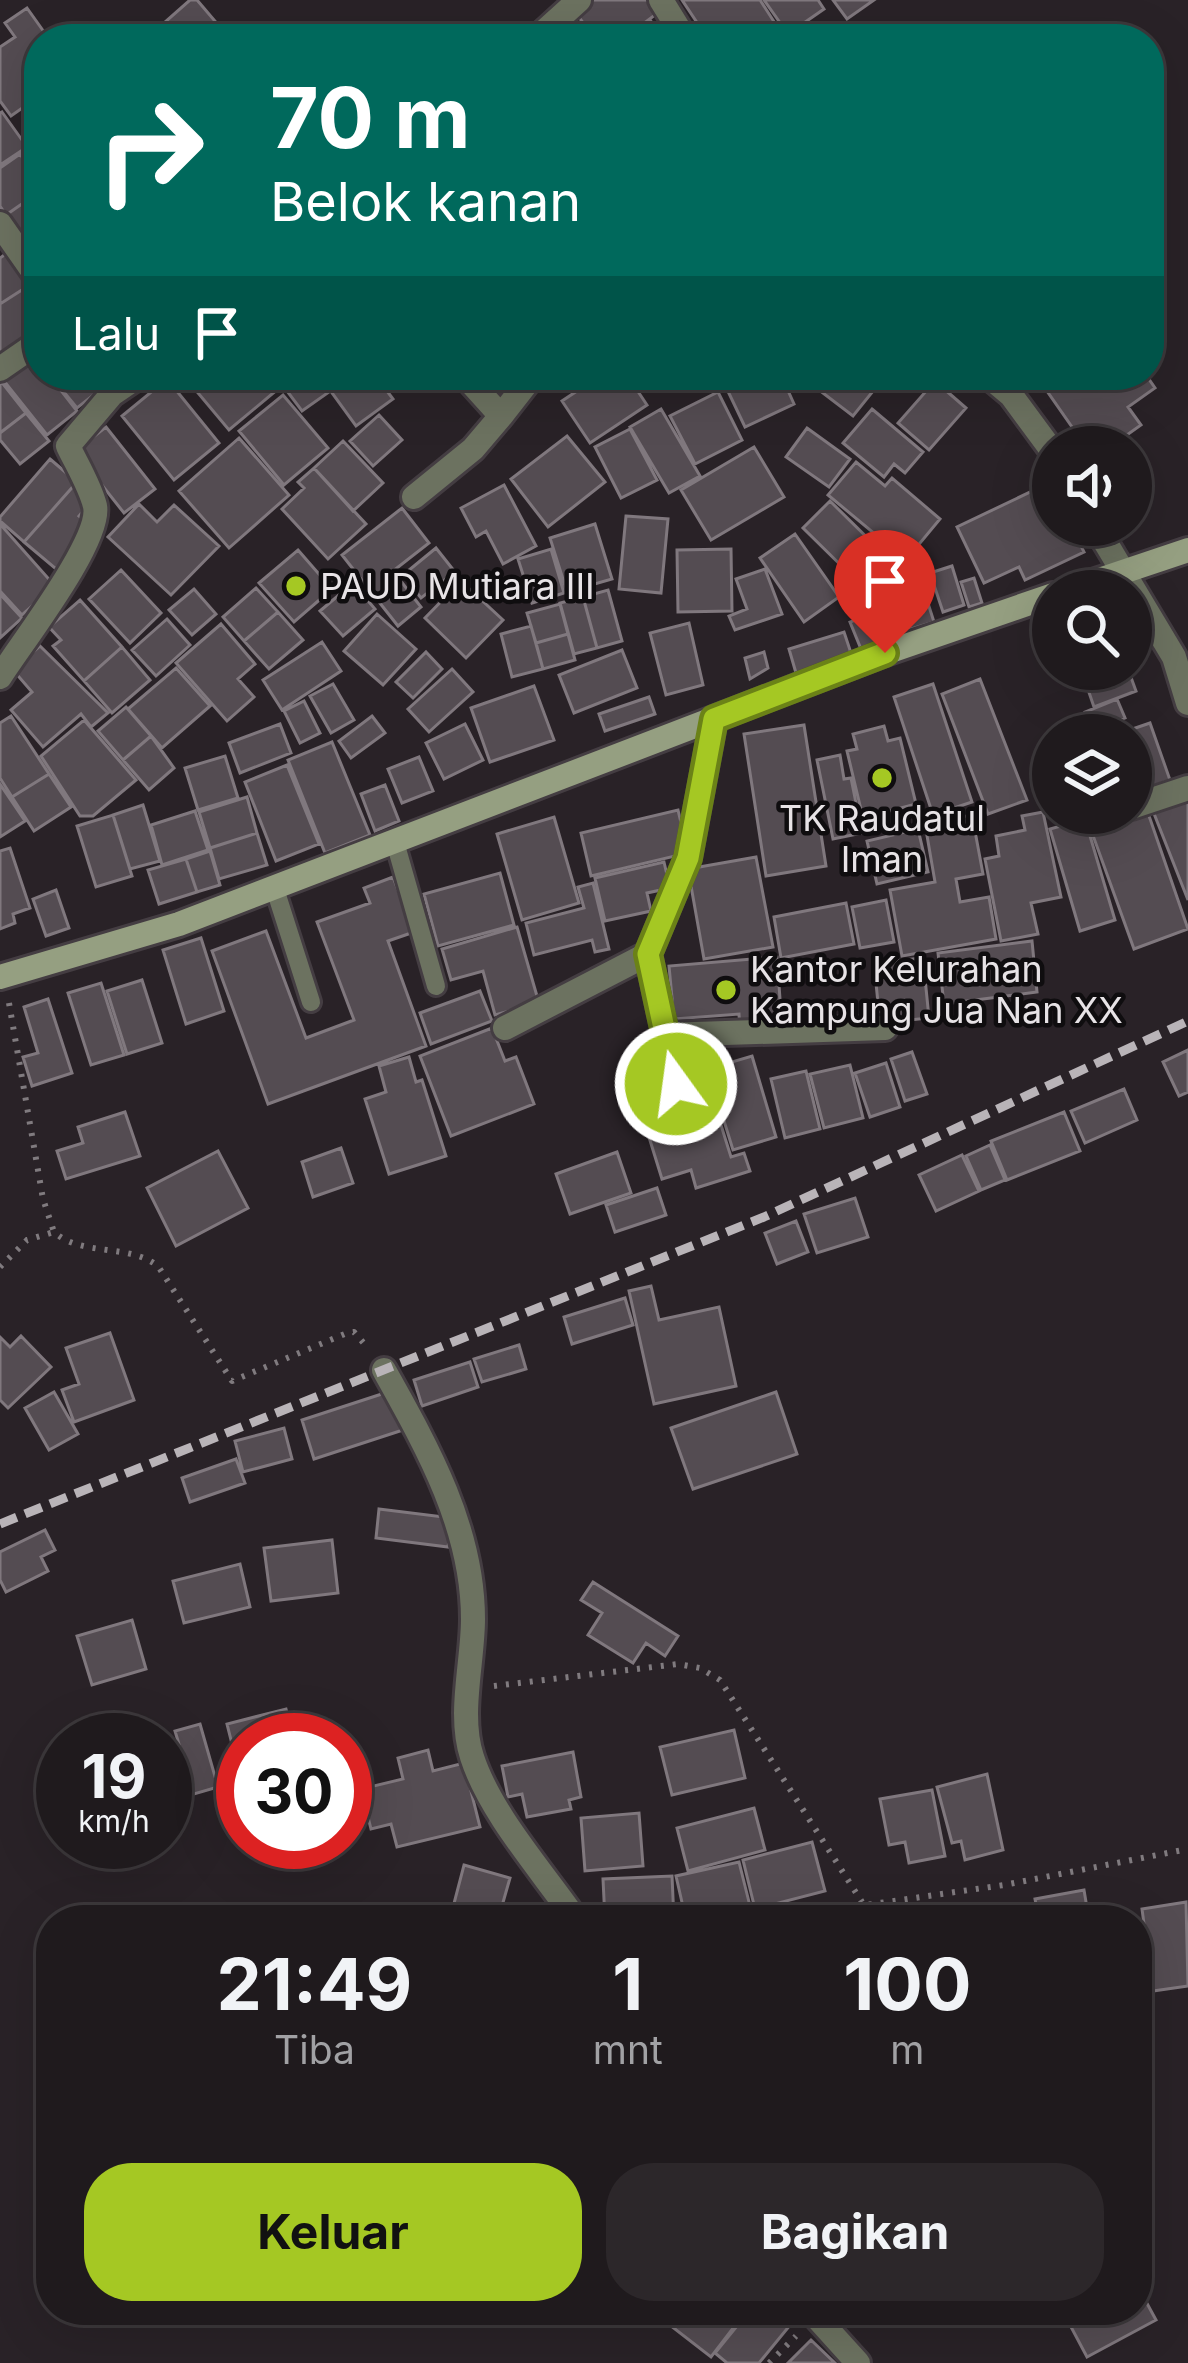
<!DOCTYPE html>
<html lang="id">
<head>
<meta charset="utf-8">
<style>
	body { margin:0; font-family:Inter,sans-serif; background:#2c272a; color:#f1f3f6; height:100vh; display:flex; flex-direction:column; font-size:45px; white-space:nowrap }
	* { box-sizing:border-box; margin:0 }
	p { font-size:39px; color:#a1a1a4 }
	.icon { flex:none; width:66px; height:66px; fill:none; stroke:currentColor; stroke-width:2; stroke-linecap:round; stroke-linejoin:round }
	.map { position:relative; flex:1; overflow:hidden }
	.panel { position:absolute; left:36px; top:1905px; width:1116px; height:420px; display:flex; flex-direction:column; background:#1f1a1d; border-radius:48px; box-shadow:0 12px 48px #0002,0 0 0 3px #3c383b }
	.panel>* { flex:none }
	.guide { position:absolute; left:24px; top:24px; width:1140px; height:366px; border-radius:48px; box-shadow:0 12px 48px #0002,0 0 0 3px #3c383b; background:#00695c; color:#fff; overflow:hidden }
	.tools { position:absolute; left:1032px; top:426px; display:grid; gap:24px }
	.tools a { display:grid; place-items:center; width:120px; height:120px; border-radius:50%; background:#1f1a1d; box-shadow:0 12px 48px #0002,0 0 0 3px #3c383b; font-size:60px }
	.speed { position:absolute; left:36px; top:1713px; display:flex; gap:24px; font-size:60px; font-weight:700; text-align:center }
	.speed>* { display:grid; place-content:center; width:156px; height:156px; border-radius:50%; background:#1f1a1d; box-shadow:0 12px 48px #0002,0 0 0 3px #3c383b; line-height:1 }
	.speed small { font-size:30px; font-weight:400 }
	.speed .limit { border:18px solid #d22; background:#fff; color:#111 }
	.pin { position:absolute; display:grid; place-items:center; width:102px; height:102px; color:#fff; margin:-123px -51px; border-radius:50% 50% 50% 0; rotate:-45deg; box-shadow:0 0 12px #0007 }
	.pin .icon { rotate:45deg }
	.me { position:absolute; width:132px; margin:-66px; rotate:346deg; stroke-linejoin:round; filter:drop-shadow(0 0 9px #0008) }
	.turn { display:flex; align-items:center; gap:42px; height:252px; padding:0 48px; font-size:54px }
	.turn .icon { width:156px; height:156px; stroke-width:2.5 }
	.turn b { display:block; font-size:84px; line-height:102px }
	.then { display:flex; align-items:center; height:114px; padding:0 48px; background:#0003; gap:24px; font-size:45px }
	.eta { display:flex; justify-content:space-evenly; align-items:center; height:204px; text-align:center }
	.eta b { font-size:72px; font-weight:700; line-height:84px }
	.action { display:flex; gap:24px; margin-top:auto; padding:24px 48px }
	.action a { flex:1; height:138px; border-radius:48px; background:#a5c823; color:#111; font-size:48px; font-weight:700; line-height:138px; text-align:center }
	.action a+a { background:#2c272a; color:#f1f3f6 }
	.map>svg:first-child { display:block }
</style>
</head>
<body>
<div class="map">
<svg width="1188" height="2363" viewBox="0 0 1188 2363">
	<rect width="100%" height="100%" fill="#292227"/>
	<path fill="#544c52" stroke="#80787e" stroke-width="3" d="M 190,0 L 197,0 L 226,34 L 220,39 L 150,39 L 148,37 Z
		M 592,0 L 651,0 L 659,12 L 623,39 L 595,39 L 575,12 Z
		M 682,0 L 760,0 L 780,31 L 768,39 L 708,39 Z
		M 764,0 L 818,0 L 824,9 L 788,34 Z
		M 833,0 L 874,0 L 847,19 Z
		M 27,8 L 49,39 L 39,39 L 39,104 L 35,99 L 11,116 L 0,101 L 0,47 L 15,37 L 5,23 Z
		M 650,20 L 664,39 L 625,39 Z
		M 2,112 L 27,147 L 0,165 L 0,113 Z
		M 20,154 L 39,180 L 39,192 L 6,215 L 0,206 L 0,168 Z
		M 39,192 L 39,242 L 30,248 L 6,215 Z
		M 7,253 L 28,286 L 0,304 L 0,258 Z
		M 28,286 L 39,303 L 39,329 L 0,353 L 0,304 Z
		M 30,352 L 39,363 L 39,375 L 49,375 L 77,411 L 47,435 L 0,376 Z
		M 50,375 L 111,375 L 114,379 L 77,408 Z
		M 183,375 L 266,375 L 278,389 L 229,430 Z
		M 275,375 L 317,375 L 329,392 L 302,411 Z
		M 319,375 L 375,375 L 393,399 L 356,426 Z
		M 575,375 L 627,375 L 647,405 L 590,443 L 562,401 L 583,387 Z
		M 742,375 L 781,375 L 794,404 L 745,427 L 725,385 Z
		M 831,375 L 886,375 L 853,416 L 819,390 Z
		M 1070,375 L 1146,375 L 1155,388 L 1128,407 L 1141,425 L 1110,447 L 1086,447 L 1047,391 Z
		M 167,379 L 219,443 L 174,480 L 122,416 Z
		M 0,380 L 26,413 L 0,433 Z
		M 935,381 L 966,408 L 929,450 L 898,423 Z
		M 718,392 L 742,440 L 695,464 L 670,416 Z
		M 283,395 L 328,448 L 284,485 L 239,431 Z
		M 661,409 L 700,476 L 669,493 L 630,427 Z
		M 872,409 L 923,452 L 905,473 L 894,464 L 884,477 L 843,443 Z
		M 26,413 L 49,441 L 20,464 L 0,440 L 0,433 Z
		M 379,415 L 402,440 L 373,466 L 350,441 Z
		M 106,427 L 155,489 L 124,513 L 75,451 Z
		M 807,428 L 850,459 L 829,487 L 786,457 Z
		M 630,429 L 657,480 L 621,498 L 595,447 Z
		M 567,436 L 605,482 L 548,527 L 511,479 Z
		M 239,438 L 289,495 L 229,548 L 179,491 Z
		M 343,441 L 383,483 L 353,511 L 314,468 Z
		M 754,447 L 784,497 L 711,540 L 681,490 Z
		M 50,459 L 77,482 L 24,542 L 0,521 L 0,517 Z
		M 856,462 L 885,486 L 892,478 L 940,519 L 906,560 L 828,495 Z
		M 314,468 L 366,524 L 328,559 L 282,509 L 304,488 L 298,482 Z
		M 77,482 L 89,504 L 79,516 L 86,522 L 88,533 L 56,569 L 24,542 Z
		M 1051,482 L 1053,525 L 1071,525 L 1084,552 L 1025,580 L 1019,567 L 984,583 L 957,527 Z
		M 504,485 L 536,546 L 503,564 L 486,531 L 476,537 L 461,508 Z
		M 830,501 L 895,565 L 868,592 L 803,528 Z
		M 139,504 L 157,522 L 174,505 L 219,546 L 171,595 L 108,537 Z
		M 402,508 L 429,543 L 393,571 L 421,607 L 398,626 L 342,555 Z
		M 626,516 L 668,519 L 661,593 L 619,589 Z
		M 0,524 L 55,586 L 22,615 L 0,591 Z
		M 595,524 L 612,579 L 567,592 L 550,538 Z
		M 795,534 L 839,597 L 804,622 L 760,558 Z
		M 436,548 L 455,572 L 421,598 L 403,575 Z
		M 551,549 L 564,593 L 532,603 L 518,559 Z
		M 731,549 L 732,611 L 678,612 L 677,550 Z
		M 298,550 L 332,589 L 294,622 L 259,583 Z
		M 952,566 L 964,605 L 943,612 L 930,573 Z
		M 765,569 L 782,614 L 735,630 L 729,616 L 747,609 L 736,579 Z
		M 121,570 L 161,613 L 130,643 L 89,599 Z
		M 974,578 L 982,603 L 969,607 L 961,582 Z
		M 461,581 L 503,620 L 466,658 L 425,618 Z
		M 353,583 L 375,609 L 343,636 L 320,611 Z
		M 256,588 L 278,612 L 244,641 L 223,617 Z
		M 194,589 L 216,614 L 192,635 L 169,610 Z
		M 608,590 L 622,641 L 597,648 L 583,597 Z
		M 0,594 L 22,618 L 0,638 Z
		M 583,597 L 597,648 L 574,654 L 560,603 Z
		M 926,597 L 934,622 L 901,632 L 893,607 Z
		M 80,600 L 122,647 L 84,681 L 53,646 L 61,640 L 49,627 Z
		M 560,604 L 568,634 L 536,643 L 527,613 Z
		M 884,609 L 895,636 L 861,649 L 850,622 Z
		M 278,612 L 303,640 L 269,669 L 244,641 Z
		M 377,614 L 416,649 L 383,685 L 344,651 Z
		M 167,619 L 190,645 L 156,676 L 132,650 Z
		M 689,623 L 703,685 L 666,695 L 650,633 Z
		M 221,624 L 255,664 L 238,679 L 254,697 L 227,721 L 176,663 Z
		M 531,626 L 543,669 L 512,677 L 501,634 Z
		M 844,632 L 852,656 L 796,673 L 789,649 Z
		M 568,634 L 575,660 L 543,669 L 536,643 Z
		M 322,642 L 341,671 L 282,710 L 263,680 Z
		M 40,646 L 108,713 L 91,727 L 81,714 L 43,747 L 11,710 L 32,692 L 13,670 Z
		M 122,647 L 150,680 L 112,713 L 84,681 Z
		M 622,650 L 637,688 L 574,713 L 559,675 Z
		M 426,652 L 442,669 L 413,698 L 396,682 Z
		M 764,652 L 768,668 L 750,679 L 745,658 Z
		M 176,668 L 210,706 L 162,748 L 128,709 Z
		M 452,669 L 473,692 L 429,732 L 408,709 Z
		M 1081,669 L 1128,669 L 1136,691 L 1094,707 Z
		M 980,679 L 1027,800 L 988,814 L 942,694 Z
		M 333,684 L 354,720 L 331,733 L 310,696 Z
		M 933,684 L 972,802 L 933,815 L 894,697 Z
		M 534,686 L 554,740 L 490,762 L 471,708 Z
		M 649,697 L 655,714 L 605,731 L 599,714 Z
		M 1117,699 L 1125,718 L 1114,722 L 1117,731 L 1094,735 L 1085,712 Z
		M 304,701 L 320,733 L 300,743 L 284,711 Z
		M 126,707 L 151,736 L 123,760 L 98,731 Z
		M 11,716 L 49,774 L 12,797 L 0,778 L 0,723 Z
		M 372,716 L 385,733 L 351,758 L 339,741 Z
		M 84,720 L 136,780 L 93,816 L 80,816 L 41,756 Z
		M 1150,723 L 1170,780 L 1135,793 L 1131,735 L 1115,735 Z
		M 280,724 L 291,753 L 240,773 L 229,743 Z
		M 465,724 L 483,760 L 444,779 L 426,743 Z
		M 804,725 L 826,866 L 766,876 L 744,734 Z
		M 884,726 L 888,741 L 900,738 L 916,804 L 863,818 L 847,751 L 857,749 L 853,734 Z
		M 151,736 L 174,768 L 149,790 L 123,760 Z
		M 332,742 L 370,835 L 325,853 L 288,760 Z
		M 840,755 L 844,779 L 851,778 L 862,833 L 833,839 L 817,760 Z
		M 225,756 L 238,798 L 198,810 L 185,768 Z
		M 419,757 L 433,791 L 402,803 L 388,769 Z
		M 287,765 L 319,844 L 276,861 L 245,782 Z
		M 49,774 L 71,807 L 34,831 L 12,797 Z
		M 0,784 L 25,821 L 0,837 Z
		M 385,785 L 399,821 L 375,831 L 361,794 Z
		M 247,797 L 257,833 L 210,848 L 199,812 Z
		M 1188,797 L 1188,900 L 1153,811 Z
		M 143,805 L 160,861 L 130,869 L 113,815 Z
		M 678,810 L 688,853 L 591,876 L 581,833 Z
		M 1147,810 L 1188,929 L 1134,949 L 1091,830 Z
		M 195,811 L 208,850 L 162,865 L 151,825 Z
		M 1043,812 L 1061,897 L 1031,903 L 1038,934 L 1001,941 L 985,859 L 999,856 L 996,836 L 1025,830 L 1022,816 Z
		M 113,815 L 132,876 L 96,887 L 77,826 Z
		M 972,815 L 983,874 L 956,879 L 960,902 L 989,897 L 996,939 L 902,956 L 890,890 L 935,882 L 925,824 Z
		M 554,817 L 579,903 L 522,920 L 497,834 Z
		M 1085,819 L 1115,920 L 1080,931 L 1050,829 Z
		M 918,829 L 928,872 L 877,884 L 867,841 Z
		M 257,833 L 267,865 L 219,879 L 210,848 Z
		M 10,848 L 30,908 L 13,914 L 15,923 L 0,929 L 0,851 Z
		M 210,851 L 220,885 L 197,892 L 186,859 Z
		M 756,857 L 773,947 L 704,959 L 688,869 Z
		M 186,859 L 197,892 L 159,904 L 148,870 Z
		M 664,862 L 670,888 L 647,893 L 651,911 L 605,921 L 595,878 Z
		M 500,873 L 514,925 L 438,946 L 424,894 Z
		M 393,877 L 414,932 L 388,941 L 426,1046 L 268,1104 L 212,951 L 266,931 L 306,1038 L 354,1020 L 317,922 L 370,903 L 364,888 Z
		M 593,883 L 609,949 L 595,952 L 592,940 L 534,955 L 526,923 L 584,908 L 578,887 Z
		M 56,890 L 69,928 L 46,936 L 33,899 Z
		M 886,900 L 894,942 L 860,948 L 852,907 Z
		M 846,903 L 854,944 L 781,958 L 774,917 Z
		M 517,927 L 539,1003 L 495,1015 L 483,971 L 451,980 L 442,949 Z
		M 201,938 L 224,1011 L 186,1024 L 163,950 Z
		M 1032,941 L 1037,992 L 944,1004 L 938,953 Z
		M 777,957 L 782,1027 L 740,1031 L 739,1014 L 674,1019 L 669,966 Z
		M 923,958 L 929,1018 L 880,1023 L 874,963 Z
		M 142,980 L 162,1043 L 127,1054 L 107,991 Z
		M 101,983 L 124,1055 L 91,1065 L 68,993 Z
		M 480,991 L 492,1021 L 431,1044 L 420,1013 Z
		M 48,999 L 72,1073 L 32,1086 L 23,1057 L 38,1053 L 24,1007 Z
		M 492,1028 L 505,1061 L 516,1057 L 534,1104 L 451,1136 L 420,1056 Z
		M 1188,1050 L 1188,1092 L 1179,1096 L 1163,1062 Z
		M 912,1052 L 927,1094 L 905,1101 L 891,1059 Z
		M 752,1056 L 776,1137 L 733,1150 L 708,1069 Z
		M 409,1057 L 416,1082 L 422,1080 L 446,1156 L 389,1174 L 365,1099 L 386,1092 L 379,1066 Z
		M 886,1063 L 900,1107 L 870,1117 L 855,1073 Z
		M 850,1065 L 863,1118 L 824,1128 L 810,1074 Z
		M 806,1071 L 820,1129 L 785,1138 L 771,1079 Z
		M 709,1087 L 731,1157 L 744,1153 L 750,1171 L 696,1188 L 691,1170 L 662,1179 L 644,1121 L 682,1110 L 678,1098 Z
		M 1124,1089 L 1137,1120 L 1085,1143 L 1071,1111 Z
		M 125,1112 L 140,1156 L 66,1179 L 57,1151 L 83,1143 L 78,1127 Z
		M 1064,1112 L 1080,1151 L 1007,1180 L 991,1141 Z
		M 990,1145 L 1005,1180 L 981,1190 L 966,1156 Z
		M 341,1148 L 353,1183 L 313,1197 L 302,1162 Z
		M 218,1151 L 248,1208 L 176,1246 L 147,1188 Z
		M 617,1152 L 631,1193 L 570,1214 L 556,1174 Z
		M 962,1155 L 979,1191 L 936,1211 L 919,1175 Z
		M 657,1188 L 666,1215 L 615,1232 L 606,1205 Z
		M 855,1198 L 868,1237 L 817,1253 L 804,1214 Z
		M 796,1221 L 808,1252 L 777,1264 L 765,1233 Z
		M 651,1286 L 659,1320 L 719,1307 L 736,1386 L 654,1404 L 629,1291 Z
		M 625,1298 L 633,1325 L 572,1344 L 564,1317 Z
		M 110,1333 L 134,1400 L 74,1422 L 62,1390 L 79,1384 L 66,1348 Z
		M 21,1336 L 51,1367 L 8,1408 L 0,1400 L 0,1337 L 10,1347 Z
		M 519,1345 L 526,1369 L 482,1382 L 474,1359 Z
		M 470,1362 L 478,1387 L 422,1406 L 414,1380 Z
		M 391,1391 L 403,1430 L 314,1459 L 302,1420 Z
		M 54,1392 L 78,1434 L 49,1450 L 25,1408 Z
		M 776,1392 L 797,1454 L 693,1489 L 671,1428 Z
		M 284,1428 L 292,1459 L 243,1472 L 235,1441 Z
		M 236,1459 L 245,1483 L 190,1502 L 182,1478 Z
		M 379,1509 L 452,1518 L 448,1547 L 376,1538 Z
		M 45,1530 L 55,1550 L 41,1557 L 48,1571 L 6,1592 L 0,1580 L 0,1552 Z
		M 332,1540 L 338,1593 L 271,1601 L 264,1548 Z
		M 240,1564 L 250,1607 L 184,1623 L 173,1581 Z
		M 593,1582 L 678,1636 L 665,1656 L 646,1643 L 633,1663 L 588,1635 L 602,1613 L 581,1600 Z
		M 132,1620 L 146,1669 L 92,1685 L 77,1636 Z
		M 286,1709 L 294,1740 L 243,1740 L 243,1771 L 239,1772 L 227,1724 Z
		M 200,1724 L 218,1787 L 194,1794 L 175,1731 Z
		M 734,1730 L 745,1778 L 672,1795 L 660,1747 Z
		M 428,1750 L 433,1771 L 464,1763 L 480,1827 L 397,1847 L 391,1824 L 371,1829 L 361,1789 L 403,1779 L 398,1758 Z
		M 573,1752 L 581,1797 L 569,1800 L 571,1809 L 527,1817 L 522,1794 L 508,1797 L 502,1766 Z
		M 987,1774 L 1003,1850 L 965,1860 L 961,1841 L 952,1843 L 937,1787 Z
		M 932,1790 L 945,1856 L 909,1863 L 905,1842 L 889,1845 L 880,1799 Z
		M 754,1808 L 765,1850 L 688,1871 L 677,1828 Z
		M 639,1813 L 643,1866 L 585,1871 L 581,1818 Z
		M 812,1842 L 825,1891 L 755,1909 L 743,1860 Z
		M 739,1862 L 750,1906 L 686,1920 L 676,1876 Z
		M 464,1865 L 510,1878 L 498,1920 L 452,1911 Z
		M 672,1876 L 674,1920 L 605,1920 L 603,1879 Z
		M 1084,1890 L 1089,1920 L 1039,1920 L 1035,1899 Z
		M 1186,1902 L 1188,1986 L 1153,1991 L 1142,1909 Z
		M 1137,2285 L 1156,2320 L 1087,2357 L 1062,2310 L 1137,2310 Z
		M 669,2310 L 747,2310 L 711,2357 L 662,2319 Z
		M 750,2310 L 773,2310 L 791,2324 L 759,2363 L 727,2363 L 715,2353 Z
		M 811,2340 L 835,2363 L 788,2363 Z"/>
	<g fill="none" stroke-linecap="round" stroke-linejoin="round">
		<g stroke="#443d42" stroke-width="24">
			<path id="lane" d="M 395,842 L 436,986
				M 275,889 L 311,1002"/>
		</g>
		<g stroke="#443d42" stroke-width="30">
			<path id="street" d="M 661,0 L 685,39
				M 536,39 L 579,0
				M 0,224 L 39,280
				M 0,369 L 39,342
				M 987,375 L 1011,395 L 1053,452
				M 501,416 L 533,375
				M 414,497 L 473,449 L 501,416 L 464,375
				M 1095,525 L 1174,657 L 1188,703
				M 0,677 C 20,645 102,540 95,506 C 90,486 77,465 68,446 L 112,394 L 140,375
				M 1131,807 L 1188,788
				M 1104,815 L 1110,813
				M 505,1028 L 648,954
				M 664,1035 L 885,1028
				M 676,1084 L 648,954 L 688,858 L 714,720
				M 384,1370 C 427,1447 473,1528 473,1619 C 473,1662 458,1715 472,1757 C 490,1813 542,1871 576,1920
				M 810,2310 L 858,2363"/>
		</g>
		<g stroke="#443d42" stroke-width="30">
			<path id="secondary" d="M 1066,591 L 1188,550
				M 0,977 L 179,924 L 885,653 L 1053,595"/>
		</g>
		<path stroke="#807b7f" stroke-width="6" stroke-dasharray="3 9" stroke-linecap="butt" d="M 9,1003 L 43,1199 L 54,1232 C 82,1257 128,1243 158,1266 L 232,1381 L 347,1333 L 354,1332 L 367,1347
			M 0,1267 L 27,1240 L 54,1232
			M 494,1686 L 678,1664 L 700,1668 L 720,1680 L 862,1902
			M 762,1920 L 1004,1885 L 1188,1849
			M 769,2363 L 796,2336"/>
		<use href="#lane" stroke="#6c7260" stroke-width="18"/>
		<use href="#street" stroke="#6c7260" stroke-width="24"/>
		<use href="#secondary" stroke="#959f81" stroke-width="24"/>
		<path stroke="#b9b4b8" stroke-width="9" stroke-dasharray="18 9" stroke-linecap="butt" d="M 0,1524 L 764,1217 L 1188,1021"/>
	</g>
	<g fill="none" stroke-linecap="round" stroke-linejoin="round">
		<g stroke="#6b8217" stroke-width="30">
			<path id="route" d="M 676,1084 L 648,954 L 688,858 L 714,719 L 885,653"/>
		</g>
		<use href="#route" stroke="#a5c823" stroke-width="21"/>
	</g>
	<g fill="#a5c823" stroke="#0f0d0f" stroke-width="4.5">
		<circle cx="296" cy="586" r="12"/>
		<circle cx="882" cy="778" r="12"/>
		<circle cx="726" cy="990" r="12"/>
	</g>
	<g text-anchor="middle" stroke-width="9" stroke-linejoin="round" paint-order="stroke">
		<g font-size="36" fill="#e7e3e6" stroke="#0f0d0f" text-anchor="start">
			<text x="320" y="599">PAUD Mutiara III</text>
			<text x="882" y="831" text-anchor="middle">TK Raudatul<tspan x="882" dy="41">Iman</tspan></text>
			<text x="750" y="982">Kantor Kelurahan<tspan x="750" dy="41">Kampung Jua Nan XX</tspan></text>
		</g>
	</g>
</svg>
<div class="tools">
<a><svg class="icon" aria-label="sound" viewBox="0 0 24 24"><path d="M4 9h4l5-4v14l-5-4H4zM17 9q2 3 0 6"/></svg></a>
<a><svg class="icon" aria-label="search" viewBox="0 0 24 24"><circle cx="10" cy="10" r="6"/><path d="M15 15l6 6"/></svg></a>
<a><svg class="icon" aria-label="layers" viewBox="0 0 24 24"><path d="M12 4l9 5-9 5-9-5zM3 14l9 5 9-5"/></svg></a>
</div>
<div class="speed"><div>19<small>km/h</small></div><div class="limit">30</div></div>
<div class="pin" style="left:885px;top:653px;background:#d93025"><svg class="icon" aria-label="arrive" viewBox="0 0 24 24"><path d="M6 21V4h12l-3 4 3 4H6"/></svg></div>
<svg class="me" style="left:676px;top:1084px" viewBox="-20 -20 40 40"><circle r="17" fill="#a5c823" stroke="#fff" stroke-width="3"/><path d="M0-11L8 9 0 5-8 9z" fill="#fff"/></svg>
<div class="guide">
<div class="turn"><svg class="icon" aria-label="right" viewBox="0 0 24 24"><path d="M7 20v-9h11M14 6l5 5-5 5"/></svg><div><b>70 m</b>Belok kanan</div></div>
<div class="then">Lalu<svg class="icon" aria-label="arrive" viewBox="0 0 24 24"><path d="M6 21V4h12l-3 4 3 4H6"/></svg></div>
</div>
<section class="panel">
<div class="eta">
<div><b>21:49</b><p>Tiba</p></div>
<div><b>1</b><p>mnt</p></div>
<div><b>100</b><p>m</p></div>
</div>
<div class="action"><a>Keluar</a><a>Bagikan</a></div>
</section>
</div>
</body>
</html>
